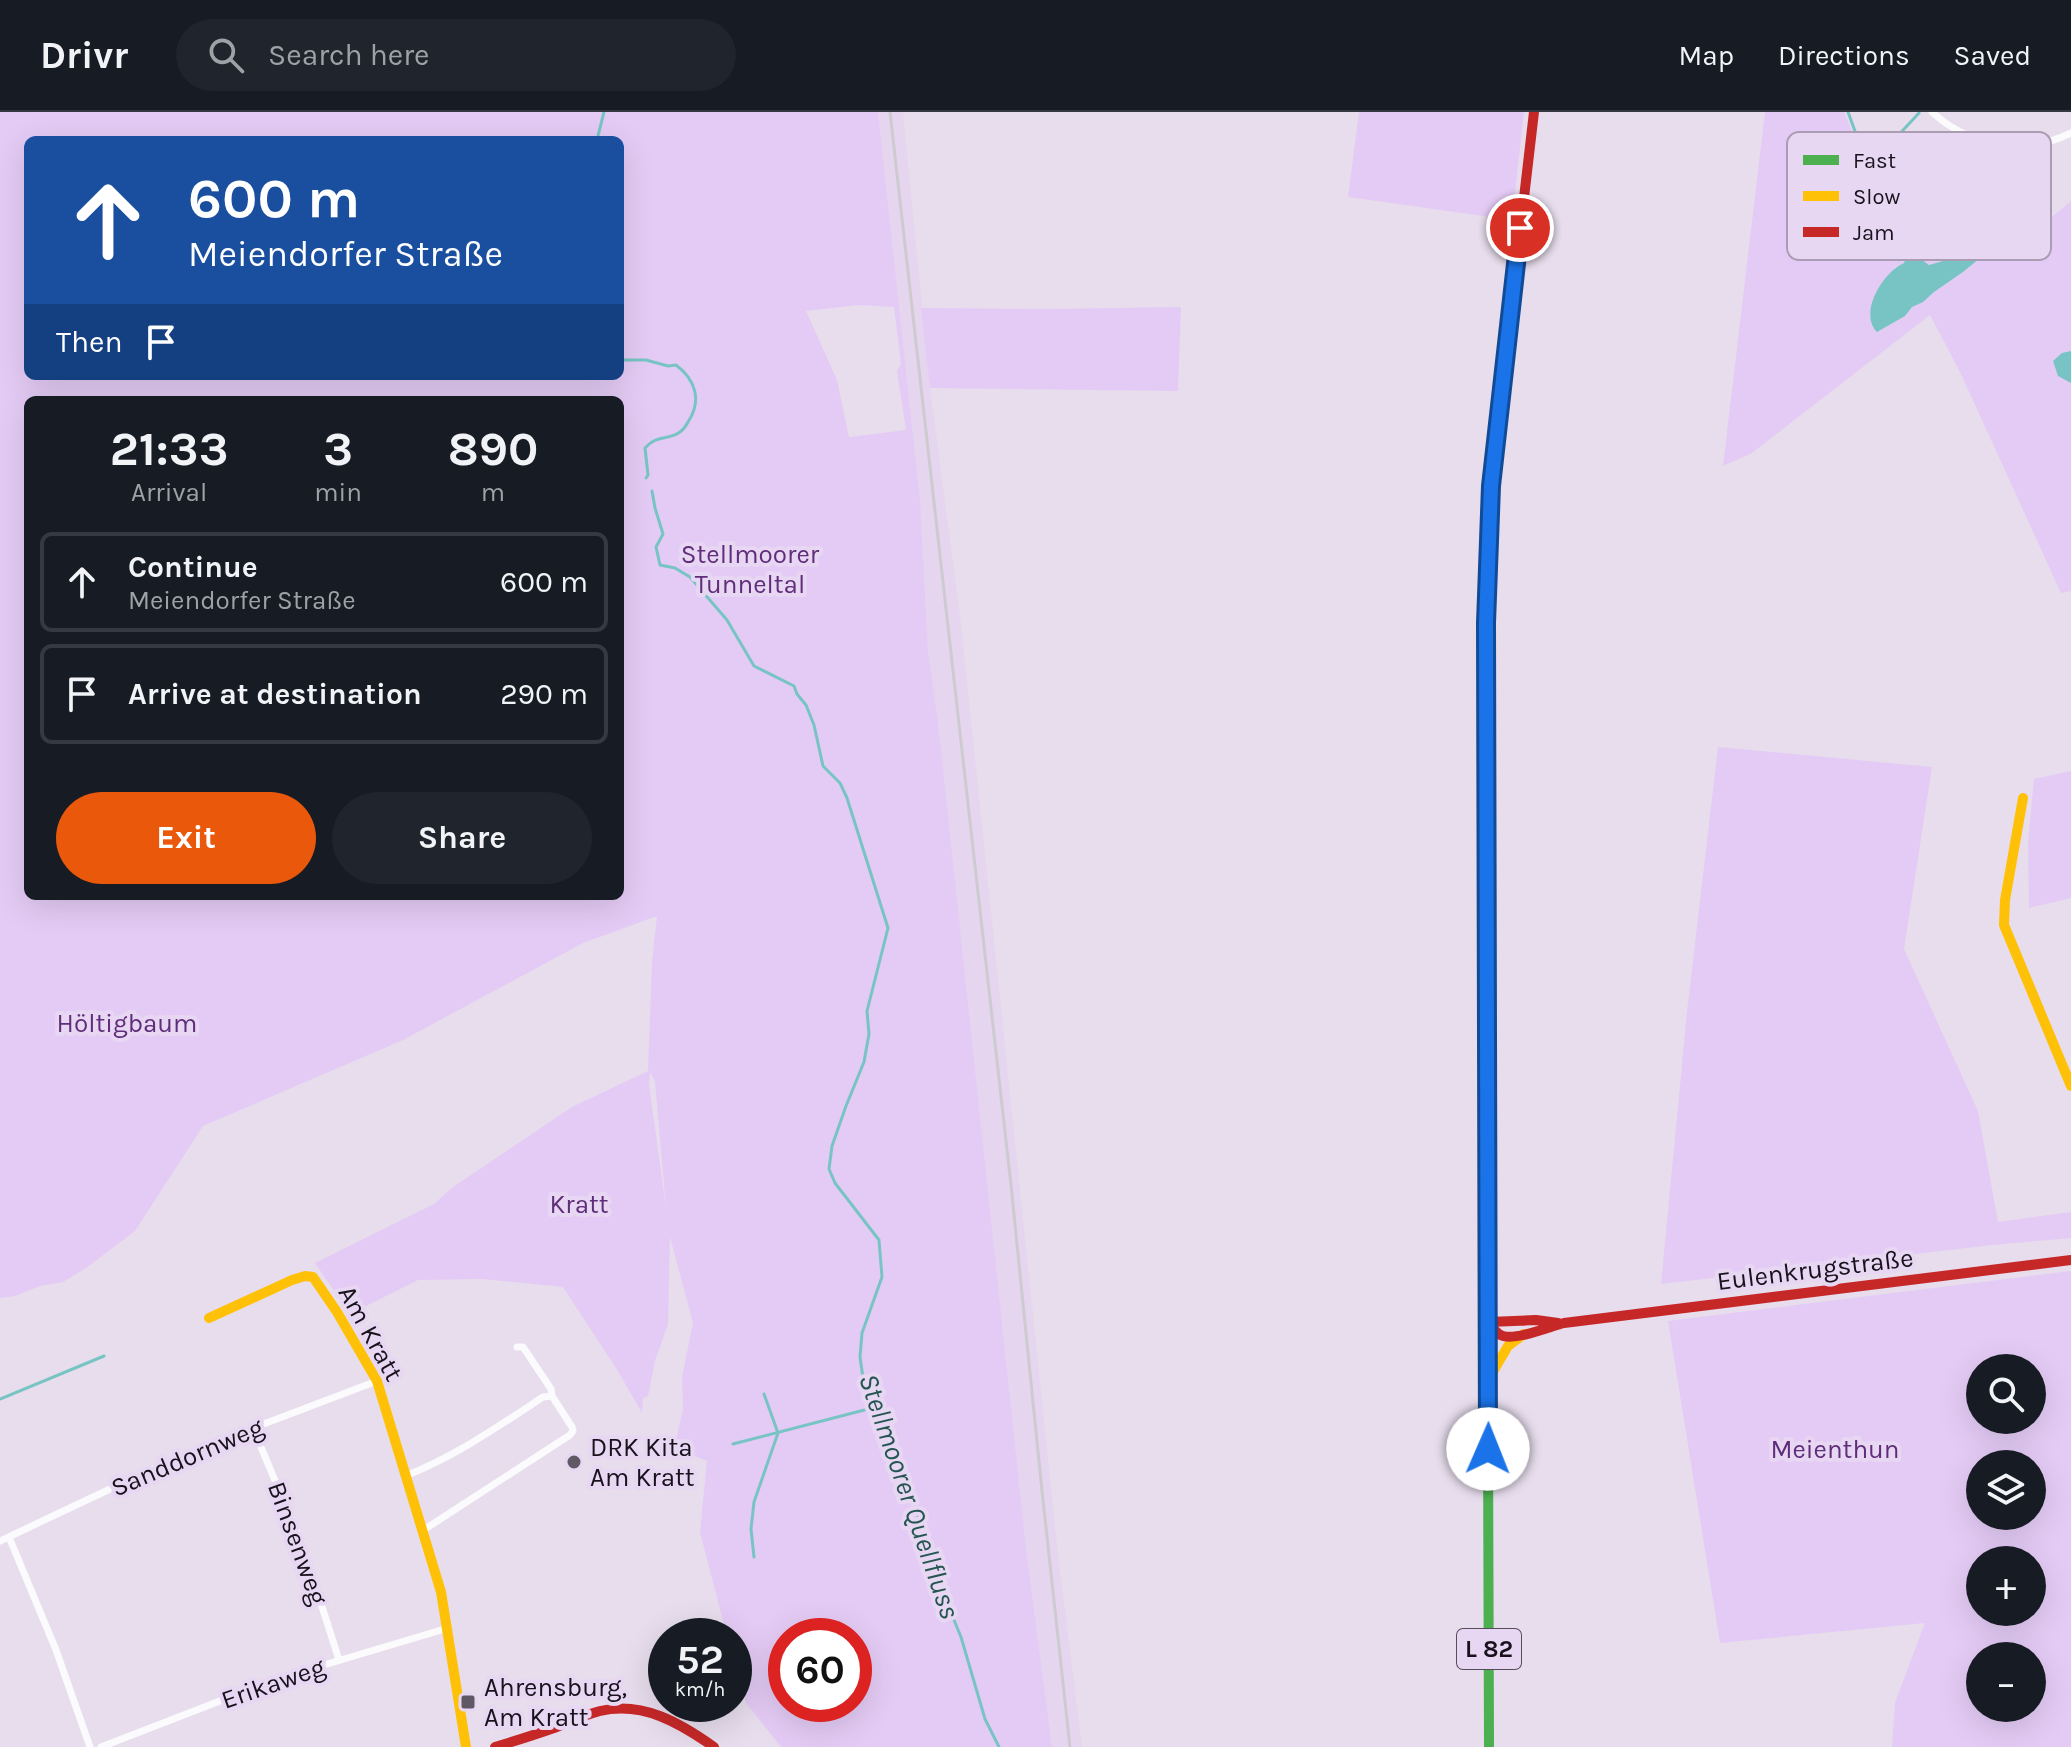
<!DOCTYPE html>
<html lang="en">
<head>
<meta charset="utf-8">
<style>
	body { margin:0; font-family:Karla,sans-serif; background:#20242c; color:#f1f3f6; height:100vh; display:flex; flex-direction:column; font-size:30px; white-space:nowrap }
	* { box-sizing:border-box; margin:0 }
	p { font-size:26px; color:#9ea1a6 }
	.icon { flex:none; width:44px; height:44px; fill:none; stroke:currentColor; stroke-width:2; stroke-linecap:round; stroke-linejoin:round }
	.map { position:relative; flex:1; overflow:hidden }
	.panel { position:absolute; left:24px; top:284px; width:600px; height:504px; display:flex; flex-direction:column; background:#171b24; border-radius:12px; box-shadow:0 8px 32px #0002 }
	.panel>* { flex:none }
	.banner { position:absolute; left:24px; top:24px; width:600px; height:244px; border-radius:12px; box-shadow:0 8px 32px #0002; background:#1a4fa0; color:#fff; overflow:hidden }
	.tools { position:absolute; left:1966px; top:1242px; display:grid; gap:16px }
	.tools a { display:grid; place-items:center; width:80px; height:80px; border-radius:50%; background:#171b24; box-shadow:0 8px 32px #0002; font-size:40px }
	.speed { position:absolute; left:648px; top:1506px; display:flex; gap:16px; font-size:40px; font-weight:700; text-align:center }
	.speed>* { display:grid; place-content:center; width:104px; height:104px; border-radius:50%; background:#171b24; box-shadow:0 8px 32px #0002; line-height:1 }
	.speed small { font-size:20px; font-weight:400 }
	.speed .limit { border:12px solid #d22; background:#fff; color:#111 }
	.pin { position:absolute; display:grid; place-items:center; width:68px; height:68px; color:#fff; margin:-34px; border:4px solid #fff; border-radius:50%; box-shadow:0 2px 8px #0007 }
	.me { position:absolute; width:88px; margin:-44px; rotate:1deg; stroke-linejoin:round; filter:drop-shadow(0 0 6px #0008) }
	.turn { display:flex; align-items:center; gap:28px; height:168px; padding:0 32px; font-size:36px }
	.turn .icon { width:104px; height:104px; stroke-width:2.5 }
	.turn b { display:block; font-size:56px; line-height:68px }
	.then { display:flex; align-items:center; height:76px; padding:0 32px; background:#0003; gap:16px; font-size:30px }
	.eta { display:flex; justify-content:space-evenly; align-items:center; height:136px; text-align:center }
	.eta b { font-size:48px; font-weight:700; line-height:56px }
	.cta { display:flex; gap:16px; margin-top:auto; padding:16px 32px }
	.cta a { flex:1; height:92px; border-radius:48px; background:#ea580c; color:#fff; font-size:32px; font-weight:700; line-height:92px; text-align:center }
	.cta a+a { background:#20242c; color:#f1f3f6 }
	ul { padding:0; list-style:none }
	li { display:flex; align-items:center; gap:24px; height:100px; margin:0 16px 12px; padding:0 16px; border:4px solid #363941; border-radius:12px }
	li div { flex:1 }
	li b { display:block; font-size:30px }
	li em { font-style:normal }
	header { display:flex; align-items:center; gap:48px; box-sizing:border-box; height:112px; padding:0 40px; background:#171b24; border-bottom:2px solid #363941 }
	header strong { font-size:38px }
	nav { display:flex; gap:44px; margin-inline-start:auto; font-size:28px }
	.search { width:560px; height:72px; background:#20242c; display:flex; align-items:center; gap:20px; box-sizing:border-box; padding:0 28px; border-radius:44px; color:#9ea1a6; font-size:30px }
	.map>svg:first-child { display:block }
</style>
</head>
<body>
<header>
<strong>Drivr</strong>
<div class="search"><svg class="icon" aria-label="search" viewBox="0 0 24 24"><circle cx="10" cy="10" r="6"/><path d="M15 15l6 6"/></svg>Search here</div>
<nav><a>Map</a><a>Directions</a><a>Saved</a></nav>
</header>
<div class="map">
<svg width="2071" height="1635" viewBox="0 0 2071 1635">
	<rect width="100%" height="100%" fill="#e7dded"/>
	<path fill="#e5d5ef" d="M 878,0 L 903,0 L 930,276 L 961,512 L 1058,1443 L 1082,1635 L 1052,1635 L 1026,1436 L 939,618 L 928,539 L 920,387 Z"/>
	<path fill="#e4cbf5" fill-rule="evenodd" d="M 0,0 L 878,0 L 920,387 L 928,539 L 939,618 L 1026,1436 L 1052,1635 L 781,1635 L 746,1591 L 734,1547 L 734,1524 L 727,1524 L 700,1420 L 707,1349 L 674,1336 L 683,1298 L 682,1265 L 693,1211 L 670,1125 L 668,1212 L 655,1249 L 648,1284 L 643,1286 L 642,1301 L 616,1256 L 563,1175 L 482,1167 L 418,1168 L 350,1202 L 315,1151 L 434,1092 L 453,1075 L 572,995 L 648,959 L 652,850 L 657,804 L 583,831 L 403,928 L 203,1014 L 135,1119 L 86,1156 L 63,1170 L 40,1174 L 15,1184 L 0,1186 ZM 110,26 L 119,28 L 620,28 L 620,264 L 28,264 L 28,28 L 111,28 ZM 859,193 L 894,195 L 901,252 L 897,259 L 906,318 L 849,325 L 837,268 L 806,199 ZM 28,288 L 620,288 L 620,784 L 28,784 ZM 650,960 L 655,970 L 666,1096 L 649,972 ZM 786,1524 L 854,1524 L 854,1592 L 786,1592 Z
		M 1359,0 L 1524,0 L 1512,108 L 1348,85 Z
		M 1765,0 L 1844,0 L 1889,106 L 2053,104 L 2071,89 L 2071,479 L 2061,481 L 1960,260 L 1930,203 L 1752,341 L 1723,354 ZM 1991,112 L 2024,113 L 2023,116 L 1996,133 L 1963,160 L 1912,195 L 1905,204 L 1877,220 L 1872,214 L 1870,201 L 1895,155 L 1904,151 L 1944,118 L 1965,120 Z
		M 1957,130 L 1959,132 L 1960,137 L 1953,146 L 1929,153 L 1921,147 C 1927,129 1932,138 1945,135 C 1949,134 1953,132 1957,130 Z
		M 1181,195 L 1178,279 L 930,276 L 921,196 L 1048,197 Z
		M 1718,635 L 1932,655 L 1904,837 L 1978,999 L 1998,1110 L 2071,1100 L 2071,1126 L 1992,1133 L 1661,1172 L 1687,900 Z
		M 2071,659 L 2071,786 L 2029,796 L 2028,731 L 2034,667 Z
		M 2071,1159 L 2071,1635 L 1892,1635 L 1895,1591 L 1925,1511 L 1720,1531 L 1668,1209 ZM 1980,1256 L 2032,1256 L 2032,1308 L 1980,1308 ZM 1980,1352 L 2032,1352 L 2032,1404 L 1980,1404 ZM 1980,1448 L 2032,1448 L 2032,1500 L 1980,1500 ZM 1980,1544 L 2032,1544 L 2032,1596 L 1980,1596 Z"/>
	<path fill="#78c4c4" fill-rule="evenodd" d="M 1991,112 L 2024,113 L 2024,116 L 1996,133 L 1963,160 L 1934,180 L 1923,190 L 1912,195 L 1905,204 L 1877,220 C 1858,201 1883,160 1904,151 L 1914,123 L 1929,118 L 1965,120 ZM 1957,131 L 1959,133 L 1960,137 L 1953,146 L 1929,153 L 1921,147 C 1926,129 1932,138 1945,135 C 1949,134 1953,132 1957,131 Z
		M 2071,239 L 2071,271 L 2058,264 L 2053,249 L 2062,241 Z"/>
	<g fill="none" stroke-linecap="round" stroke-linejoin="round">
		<path stroke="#78c4c4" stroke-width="3" d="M 1848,0 L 1889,112 L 1884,137
			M 597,28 L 604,0
			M 1892,30 L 1919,1
			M 1867,54 L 1884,37
			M 620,248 L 646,248 L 668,254 L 676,253 C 696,268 702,289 688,310 C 686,314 684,317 680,320 C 667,329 657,322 645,336 L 648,363 L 646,366
			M 652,379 L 655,396 L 663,422 L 656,435 L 660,453 L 675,456 L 690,465 L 727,508 L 754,554 L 794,574 L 797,582 L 806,593 L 814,613 L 823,654 L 840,671 L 847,686 L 888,816 L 867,899 L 869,922 L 864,950 L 846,994 L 832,1034 L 829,1057 L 835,1071 L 879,1128 L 882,1165 L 862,1221 L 860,1245 L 863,1266 L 874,1287 L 886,1316 L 926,1427 L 942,1479 L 961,1525 L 985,1607 L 999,1635
			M 0,1287 L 104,1244
			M 733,1332 L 876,1295
			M 754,1445 L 751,1417 L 754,1390 L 778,1321 L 764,1282"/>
		<path stroke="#fbfafc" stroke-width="7" d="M 1932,0 C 1970,35 2024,44 2071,21
			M 517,1235 L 523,1235 L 551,1277 L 552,1284
			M 253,1316 L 303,1435 L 339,1548
			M 405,1364 C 454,1345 499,1314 543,1285 L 552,1284 L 572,1315 L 573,1319 L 570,1323 L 422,1419
			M 9,1425 L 56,1538 L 90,1635
			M 0,1429 L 146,1360 L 253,1316 L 377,1269
			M 101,1635 L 277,1567 L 448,1516"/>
		<path stroke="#4caf50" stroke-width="10" d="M 1488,1326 L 1489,1635"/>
		<path stroke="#ffc107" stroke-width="10" d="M 2023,686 L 2005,788 L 2004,813 L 2071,974
			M 1487,845 L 1486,511 L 1491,374 L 1513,180
			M 209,1206 L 292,1168 L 305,1164 L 313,1165 L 337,1200 L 377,1269 L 441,1480 L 466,1635
			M 1491,1263 L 1508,1234 L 1524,1222"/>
		<path stroke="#c62828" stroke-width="10" d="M 1513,180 L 1534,0
			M 1487,845 L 1488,1326
			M 1489,1210 C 1493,1216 1496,1222 1503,1224 C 1518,1228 1549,1215 1564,1211 L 2071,1148
			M 1489,1210 L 1536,1208 L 1558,1211
			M 495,1635 C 515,1629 534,1623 554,1616 C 569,1610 584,1603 600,1599 C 643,1589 680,1611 714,1635"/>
		<path stroke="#cecbd0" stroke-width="3" d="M 890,0 L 1011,1073 L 1042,1379 L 1070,1635"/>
	</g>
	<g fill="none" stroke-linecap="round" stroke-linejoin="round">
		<g stroke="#114b97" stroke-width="20">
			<path id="route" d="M 1488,1337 L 1486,511 L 1491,374 L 1520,116"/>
		</g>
		<use href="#route" stroke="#1a73e8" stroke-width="14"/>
	</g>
	<g fill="#605965" stroke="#e8d7f3" stroke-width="3">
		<circle cx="574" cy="1350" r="8"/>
		<rect x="460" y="1582" width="16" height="16" rx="4"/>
	</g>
	<g text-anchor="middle" stroke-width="8" stroke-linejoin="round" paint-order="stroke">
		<rect fill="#e8d7f3" stroke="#564d5c" stroke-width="2" x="1457" y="1517" width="64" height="40" rx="6"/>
		<g font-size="24" font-weight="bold" fill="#18121c">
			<text x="1489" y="1545">L 82</text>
		</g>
		<g font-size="26" fill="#5f2d7a" stroke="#e8d7f3">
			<text x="750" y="451">Stellmoorer<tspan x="750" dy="30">Tunneltal</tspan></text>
			<text x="127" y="920">Höltigbaum</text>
			<text x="579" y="1101">Kratt</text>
			<text x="1835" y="1346">Meienthun</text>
		</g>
		<g font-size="26" fill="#18121c" stroke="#e8d7f3">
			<text transform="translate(1815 1157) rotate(-7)" y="9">Eulenkrugstraße</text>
			<text transform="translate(371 1221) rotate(61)" y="9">Am Kratt</text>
			<text transform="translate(187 1345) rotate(-23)" y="9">Sanddornweg</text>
			<text transform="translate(298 1431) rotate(70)" y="9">Binsenweg</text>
			<text transform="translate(273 1571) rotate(-19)" y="9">Erikaweg</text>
		</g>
		<g font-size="26" fill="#18121c" stroke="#e8d7f3" text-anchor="start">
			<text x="590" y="1344">DRK Kita<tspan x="590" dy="30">Am Kratt</tspan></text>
			<text x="484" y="1584">Ahrensburg,<tspan x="484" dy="30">Am Kratt</tspan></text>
		</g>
		<g font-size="28" font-style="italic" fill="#255552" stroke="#e8d7f3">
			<text transform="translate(910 1384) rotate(71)" y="10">Stellmoorer Quellfluss</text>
		</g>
	</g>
	<rect x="1787" y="20" width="264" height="128" rx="12" fill="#e8d7f3" stroke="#aa9cb2" stroke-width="2"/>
	<rect x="1803" y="43" width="36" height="10" fill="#4caf50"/>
	<rect x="1803" y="79" width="36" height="10" fill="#ffc107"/>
	<rect x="1803" y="115" width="36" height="10" fill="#c62828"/>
	<g font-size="22" fill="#18121c">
		<text x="1853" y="56">Fast</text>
		<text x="1853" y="92">Slow</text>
		<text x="1853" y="128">Jam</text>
	</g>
</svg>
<div class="tools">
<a><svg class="icon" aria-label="search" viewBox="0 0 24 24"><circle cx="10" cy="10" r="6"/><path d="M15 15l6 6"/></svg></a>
<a><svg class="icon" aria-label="layers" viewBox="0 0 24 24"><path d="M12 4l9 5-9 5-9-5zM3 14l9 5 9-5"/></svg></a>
<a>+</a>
<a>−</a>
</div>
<div class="speed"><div>52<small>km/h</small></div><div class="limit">60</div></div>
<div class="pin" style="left:1520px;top:116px;background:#d93025"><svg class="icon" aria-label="arrive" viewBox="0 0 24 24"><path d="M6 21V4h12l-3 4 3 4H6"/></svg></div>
<svg class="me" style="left:1488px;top:1337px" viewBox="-20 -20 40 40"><circle r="19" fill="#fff"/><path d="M0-13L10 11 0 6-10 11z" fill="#1a73e8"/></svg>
<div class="banner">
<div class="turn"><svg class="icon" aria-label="ahead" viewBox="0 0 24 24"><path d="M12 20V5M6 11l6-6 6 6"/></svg><div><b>600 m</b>Meiendorfer Straße</div></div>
<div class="then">Then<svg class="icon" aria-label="arrive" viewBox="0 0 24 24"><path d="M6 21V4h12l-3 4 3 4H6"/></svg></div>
</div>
<section class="panel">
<div class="eta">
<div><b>21:33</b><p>Arrival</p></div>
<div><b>3</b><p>min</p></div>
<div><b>890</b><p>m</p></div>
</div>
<ul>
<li><svg class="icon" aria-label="ahead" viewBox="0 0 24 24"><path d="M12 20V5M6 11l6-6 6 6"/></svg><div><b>Continue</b><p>Meiendorfer Straße</p></div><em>600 m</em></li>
<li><svg class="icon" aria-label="arrive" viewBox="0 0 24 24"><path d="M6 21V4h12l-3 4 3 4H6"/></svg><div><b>Arrive at destination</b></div><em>290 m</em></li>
</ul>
<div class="cta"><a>Exit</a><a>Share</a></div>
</section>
</div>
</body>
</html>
